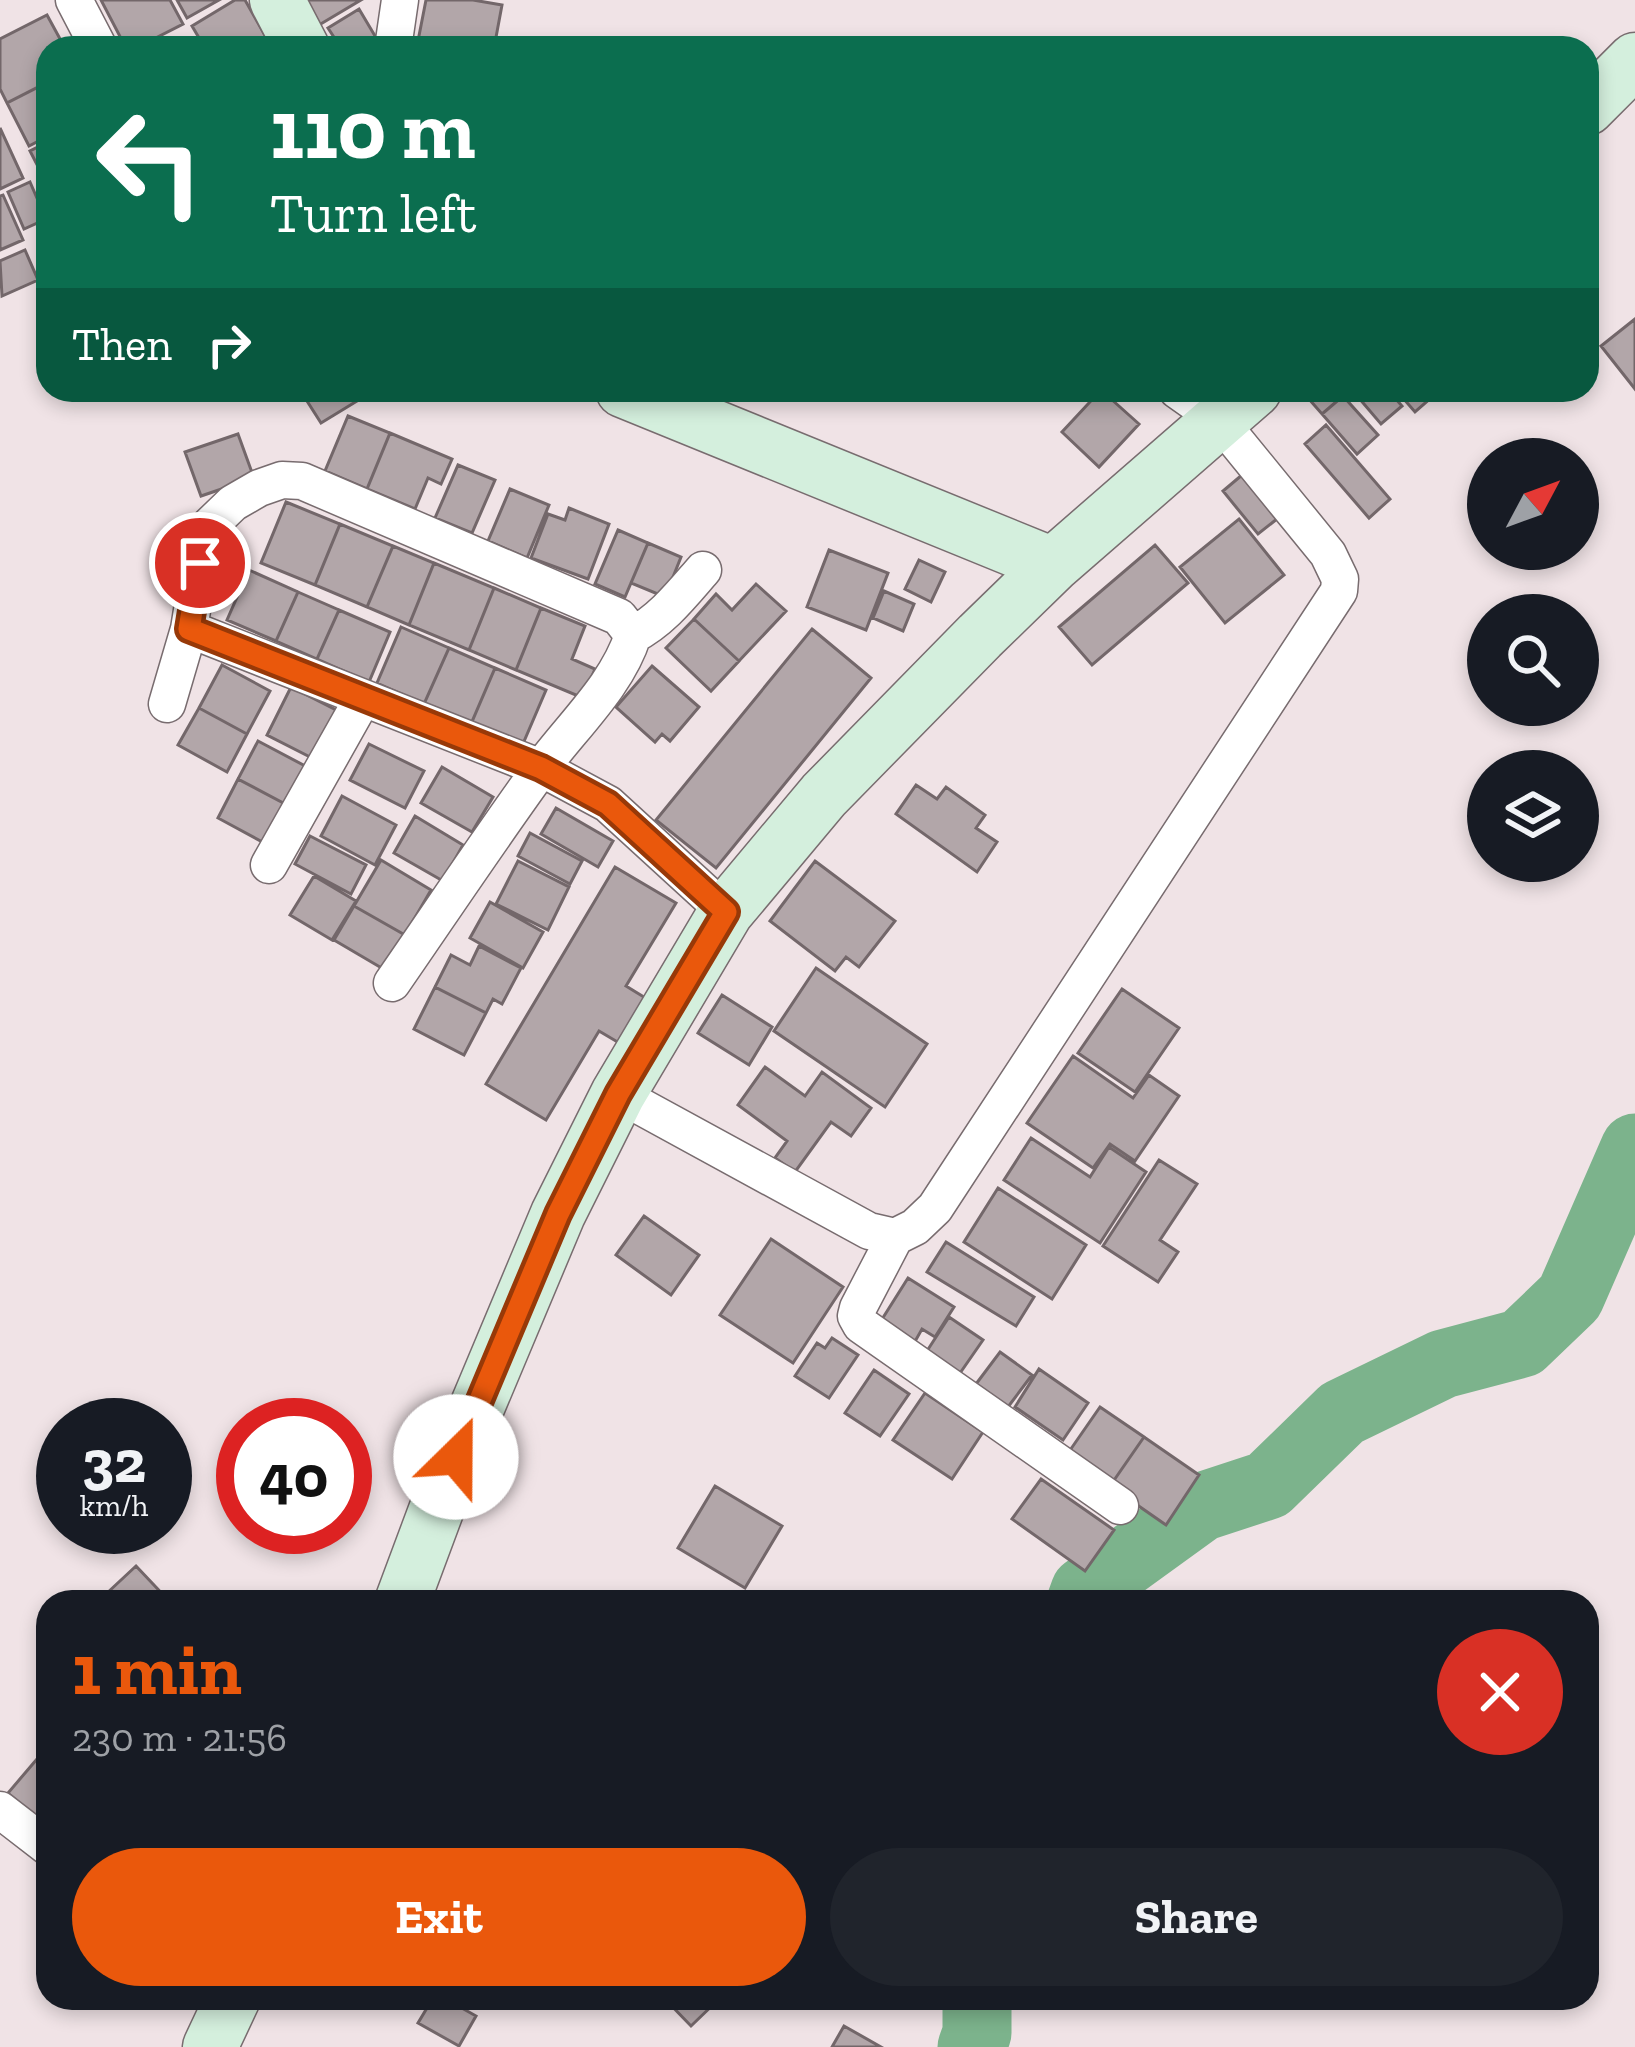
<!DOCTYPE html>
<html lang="en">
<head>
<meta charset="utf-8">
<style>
	body { margin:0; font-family:"Zilla Slab",serif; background:#20242c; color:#f1f3f6; height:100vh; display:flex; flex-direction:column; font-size:45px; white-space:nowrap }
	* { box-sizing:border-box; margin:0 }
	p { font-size:39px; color:#9ea1a6 }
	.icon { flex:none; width:66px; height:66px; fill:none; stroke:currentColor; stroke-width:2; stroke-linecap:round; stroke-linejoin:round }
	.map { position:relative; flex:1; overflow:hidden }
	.side { position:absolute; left:36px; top:1590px; width:1563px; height:420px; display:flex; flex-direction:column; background:#171b24; border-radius:36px; box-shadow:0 6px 18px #0003 }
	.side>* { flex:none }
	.guide { position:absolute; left:36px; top:36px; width:1563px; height:366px; border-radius:36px; box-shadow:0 6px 18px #0003; background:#0b6e4f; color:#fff; overflow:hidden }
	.needle { width:78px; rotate:49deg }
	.tools { position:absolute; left:1467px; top:438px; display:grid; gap:24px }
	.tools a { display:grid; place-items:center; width:132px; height:132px; border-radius:50%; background:#171b24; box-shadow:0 6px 18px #0003; font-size:60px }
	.speed { position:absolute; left:36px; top:1398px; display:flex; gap:24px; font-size:60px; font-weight:700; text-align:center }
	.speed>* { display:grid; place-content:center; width:156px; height:156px; border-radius:50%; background:#171b24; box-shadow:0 6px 18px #0003; line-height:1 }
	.speed small { font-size:30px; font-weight:400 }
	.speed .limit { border:18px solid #d22; background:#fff; color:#111 }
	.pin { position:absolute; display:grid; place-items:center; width:102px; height:102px; color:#fff; margin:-51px; border:6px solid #fff; border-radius:50%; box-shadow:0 3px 12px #0007 }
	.me { position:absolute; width:132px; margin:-66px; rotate:23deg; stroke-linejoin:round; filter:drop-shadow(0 0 9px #0008) }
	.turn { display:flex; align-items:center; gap:42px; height:252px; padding:0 36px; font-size:54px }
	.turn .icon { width:156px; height:156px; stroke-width:2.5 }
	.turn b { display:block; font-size:84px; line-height:102px }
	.then { display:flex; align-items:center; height:114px; padding:0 36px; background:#0003; gap:24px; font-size:45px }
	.round { display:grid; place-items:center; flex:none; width:126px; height:126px; border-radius:63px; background:#20242c }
	.head { display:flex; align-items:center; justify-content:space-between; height:204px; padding:0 36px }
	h1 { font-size:72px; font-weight:800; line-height:90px; color:#ea580c }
	.button { display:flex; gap:24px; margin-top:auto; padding:24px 36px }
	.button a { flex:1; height:138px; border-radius:72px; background:#ea580c; color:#fff; font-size:48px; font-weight:800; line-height:138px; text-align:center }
	.button a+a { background:#20242c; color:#f1f3f6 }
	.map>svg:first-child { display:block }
</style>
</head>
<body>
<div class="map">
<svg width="1635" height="2047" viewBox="0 0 1635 2047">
	<rect width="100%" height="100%" fill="#f0e3e6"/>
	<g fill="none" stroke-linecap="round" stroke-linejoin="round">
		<path stroke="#7cb38c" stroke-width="69" d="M 1081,1602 L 1085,1591 L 1201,1507 L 1268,1485 L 1342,1413 L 1443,1364 L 1522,1343 L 1570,1297 L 1635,1148
			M 972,2047 L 977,2033 L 977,1998"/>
	</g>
	<path fill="#b2a6a9" stroke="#73676a" stroke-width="3" d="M 101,0 L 170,0 L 183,24 L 136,48 L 126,48 Z
		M 177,0 L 219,0 L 187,18 Z
		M 235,0 L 245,0 L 267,39 L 253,48 L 205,48 L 192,26 Z
		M 304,0 L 361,0 L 319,25 Z
		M 426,0 L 473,0 L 502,5 L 494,48 L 417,46 Z
		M 359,9 L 381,46 L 378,48 L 341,48 L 328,28 Z
		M 47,15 L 65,48 L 48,48 L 48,82 L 7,103 L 0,89 L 0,39 Z
		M 48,82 L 48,136 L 29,146 L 7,103 Z
		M 0,128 L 23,178 L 0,189 Z
		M 48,142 L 48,186 L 30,151 Z
		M 30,182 L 46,219 L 24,229 L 8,192 Z
		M 3,195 L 23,240 L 0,250 L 0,196 Z
		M 25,250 L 38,280 L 2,296 L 0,261 Z
		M 1635,319 L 1635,389 L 1601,346 Z
		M 300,390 L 375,390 L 321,423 Z
		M 1101,390 L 1139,424 L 1099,467 L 1062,432 Z
		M 1301,390 L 1338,390 L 1343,396 L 1322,414 Z
		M 1352,390 L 1388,390 L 1402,406 L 1381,424 Z
		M 1396,390 L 1438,390 L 1439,391 L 1415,412 Z
		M 1343,396 L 1378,435 L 1357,454 L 1322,414 Z
		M 348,416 L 390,433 L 367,489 L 325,471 Z
		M 1326,425 L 1390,499 L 1369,518 L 1305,444 Z
		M 390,433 L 452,459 L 441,484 L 428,478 L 415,509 L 367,489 Z
		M 238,434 L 254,478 L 201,496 L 185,452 Z
		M 458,465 L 495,480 L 472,533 L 435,518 Z
		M 1242,475 L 1277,519 L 1258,534 L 1223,491 Z
		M 510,489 L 549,505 L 527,558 L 488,541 Z
		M 286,502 L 340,524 L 315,585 L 261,563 Z
		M 569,508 L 609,524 L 588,579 L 531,558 L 548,514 L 565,520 Z
		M 1239,519 L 1284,575 L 1225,623 L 1180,567 Z
		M 340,524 L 393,546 L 367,607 L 315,585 Z
		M 618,530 L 648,543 L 625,597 L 595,584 Z
		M 648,543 L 681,557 L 665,597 L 631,583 Z
		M 1155,545 L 1188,583 L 1092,665 L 1059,627 Z
		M 393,546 L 434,563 L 409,625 L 367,607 Z
		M 829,550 L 888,573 L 866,630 L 807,607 Z
		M 919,560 L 945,572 L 931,602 L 905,589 Z
		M 434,563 L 494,588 L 469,650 L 409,625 Z
		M 249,570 L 298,592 L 276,641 L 227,620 Z
		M 756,584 L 786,611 L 739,661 L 694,619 L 716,594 L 732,610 Z
		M 494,588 L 541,608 L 516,670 L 469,650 Z
		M 884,591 L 914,604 L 903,631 L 873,618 Z
		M 298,592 L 339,610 L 317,659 L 276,641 Z
		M 541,608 L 585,626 L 572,659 L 595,669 L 583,698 L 516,670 Z
		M 339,610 L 390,632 L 369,682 L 317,659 Z
		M 694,619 L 739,661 L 711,691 L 666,648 Z
		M 401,627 L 449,648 L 424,704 L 377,683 Z
		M 812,629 L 871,678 L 716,868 L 656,820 Z
		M 449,648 L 495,668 L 471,724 L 424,704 Z
		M 222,665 L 270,691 L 247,734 L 199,708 Z
		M 652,666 L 699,707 L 670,741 L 662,734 L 655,742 L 616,707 Z
		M 495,668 L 546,690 L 522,746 L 471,724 Z
		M 291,687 L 338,711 L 314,759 L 267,735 Z
		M 199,708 L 247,734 L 227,772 L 178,745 Z
		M 258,741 L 309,768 L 289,806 L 238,779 Z
		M 369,744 L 424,771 L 405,808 L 350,780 Z
		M 442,767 L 493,797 L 472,832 L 421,803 Z
		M 238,779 L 289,806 L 268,845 L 218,818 Z
		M 916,785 L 937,799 L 946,787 L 985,815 L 976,828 L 997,842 L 977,872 L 896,814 Z
		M 342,796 L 396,825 L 375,865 L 321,836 Z
		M 556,808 L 613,841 L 598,867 L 541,834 Z
		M 415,816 L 463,845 L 443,881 L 394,853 Z
		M 530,833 L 582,861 L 570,884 L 518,856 Z
		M 310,836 L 366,865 L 351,894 L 295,864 Z
		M 381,860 L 431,890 L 405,935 L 354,906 Z
		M 518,861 L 569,887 L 548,930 L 496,904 Z
		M 815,861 L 895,921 L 859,967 L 846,957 L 835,971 L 770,921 Z
		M 615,867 L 676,903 L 626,986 L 652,1002 L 626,1047 L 599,1031 L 546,1120 L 486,1084 Z
		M 314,876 L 356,901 L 332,940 L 290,915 Z
		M 490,902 L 543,932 L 523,968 L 470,938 Z
		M 354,906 L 405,935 L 385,970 L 334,940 Z
		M 479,946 L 521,968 L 502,1004 L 493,999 L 486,1013 L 435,987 L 451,955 L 470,965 Z
		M 816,968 L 927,1044 L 885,1107 L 774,1031 Z
		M 435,987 L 486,1013 L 464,1055 L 414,1029 Z
		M 1122,989 L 1179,1028 L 1135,1092 L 1078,1053 Z
		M 722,995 L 772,1027 L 749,1065 L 698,1033 Z
		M 1073,1056 L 1133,1098 L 1149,1075 L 1179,1096 L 1135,1161 L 1110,1144 L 1093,1168 L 1027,1123 Z
		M 765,1067 L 805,1096 L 822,1072 L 871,1108 L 851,1136 L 831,1122 L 795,1172 L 775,1158 L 787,1141 L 738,1105 Z
		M 1031,1138 L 1090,1177 L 1109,1147 L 1146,1172 L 1100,1243 L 1004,1180 Z
		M 1159,1160 L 1197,1184 L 1160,1240 L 1178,1252 L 1158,1282 L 1103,1246 Z
		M 998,1188 L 1086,1245 L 1052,1299 L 964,1242 Z
		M 644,1216 L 699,1255 L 671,1295 L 616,1255 Z
		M 771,1239 L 843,1287 L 793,1363 L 720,1315 Z
		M 946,1242 L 1034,1297 L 1016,1326 L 927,1272 Z
		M 908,1278 L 954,1307 L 935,1337 L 922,1329 L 913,1345 L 879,1324 Z
		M 949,1317 L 983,1340 L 958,1376 L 925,1354 Z
		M 832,1338 L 858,1355 L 829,1398 L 795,1376 L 817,1343 L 825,1348 Z
		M 1000,1352 L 1032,1375 L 1008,1407 L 976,1384 Z
		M 1039,1369 L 1088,1403 L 1063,1440 L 1015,1407 Z
		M 874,1370 L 909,1394 L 880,1436 L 845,1413 Z
		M 925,1393 L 983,1432 L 952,1479 L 893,1440 Z
		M 1100,1407 L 1144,1437 L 1110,1486 L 1066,1456 Z
		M 1144,1437 L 1199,1475 L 1166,1525 L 1110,1486 Z
		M 1041,1479 L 1114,1530 L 1085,1571 L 1012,1519 Z
		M 715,1486 L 782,1526 L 745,1588 L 678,1548 Z
		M 136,1566 L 170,1602 L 113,1602 L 106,1594 Z
		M 43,1752 L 48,1757 L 48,1844 L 25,1808 L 8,1793 Z
		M 433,1998 L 444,1998 L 476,2016 L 459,2046 L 418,2023 Z
		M 664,1998 L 720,1998 L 691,2026 Z
		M 844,2026 L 881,2047 L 832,2047 Z"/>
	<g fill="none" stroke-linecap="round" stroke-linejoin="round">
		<g stroke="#786c6f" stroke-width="39">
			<path id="street" d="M 74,0 L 99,48
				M 393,48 L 400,0
				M 189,629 L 541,768 L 608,804 L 726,912
				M 633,635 C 662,620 682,594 703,570
				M 167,704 L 189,629 L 205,530 L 233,503 L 259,488 L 282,480 L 302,481 L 619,617 L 633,635 C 617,686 571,727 539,771 C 489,840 441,912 392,983
				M 269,865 L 363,698
				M 618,1094 L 869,1231 L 895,1237 L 915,1227 L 935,1208 L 1339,591 L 1340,579 L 1328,554 L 1218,419 L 1177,390
				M 895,1237 L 858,1308 L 856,1316 L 861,1325 L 1120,1506
				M 0,1810 L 48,1847"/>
		</g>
		<g stroke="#786c6f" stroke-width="57">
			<path id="secondary" d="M 277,0 L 302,48
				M 1587,108 L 1635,60
				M 623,390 L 1053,565
				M 402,1602 L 456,1457 L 558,1214 L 618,1094 L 726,912 L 824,795 L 980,636 L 1053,565 L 1254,390
				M 210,2047 L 233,1998"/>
		</g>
		<use href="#street" stroke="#fff" stroke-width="36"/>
		<use href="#secondary" stroke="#d4efdd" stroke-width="54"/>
	</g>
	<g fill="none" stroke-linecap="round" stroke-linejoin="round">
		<g stroke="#983908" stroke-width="30">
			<path id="route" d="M 200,563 L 189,629 L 541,768 L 608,804 L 726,912 L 618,1094 L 558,1214 L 456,1457"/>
		</g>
		<use href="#route" stroke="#ea580c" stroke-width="21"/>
	</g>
</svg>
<div class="tools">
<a><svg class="needle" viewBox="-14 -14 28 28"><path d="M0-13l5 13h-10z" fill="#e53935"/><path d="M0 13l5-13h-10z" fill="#9ea1a6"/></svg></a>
<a><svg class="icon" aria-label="search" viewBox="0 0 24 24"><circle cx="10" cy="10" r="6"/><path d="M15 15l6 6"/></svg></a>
<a><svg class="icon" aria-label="layers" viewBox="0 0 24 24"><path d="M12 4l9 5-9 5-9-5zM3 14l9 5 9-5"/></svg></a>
</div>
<div class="speed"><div>32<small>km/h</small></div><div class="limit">40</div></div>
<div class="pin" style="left:200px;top:563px;background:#d93025"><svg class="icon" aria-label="arrive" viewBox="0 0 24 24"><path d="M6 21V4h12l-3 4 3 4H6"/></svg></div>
<svg class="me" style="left:456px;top:1457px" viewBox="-20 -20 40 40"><circle r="19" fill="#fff"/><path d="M0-13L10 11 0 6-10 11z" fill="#ea580c"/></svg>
<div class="guide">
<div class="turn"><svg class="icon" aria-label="left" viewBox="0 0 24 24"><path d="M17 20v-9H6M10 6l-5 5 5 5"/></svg><div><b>110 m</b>Turn left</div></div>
<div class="then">Then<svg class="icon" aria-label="right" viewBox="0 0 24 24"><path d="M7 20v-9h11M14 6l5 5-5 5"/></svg></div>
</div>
<section class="side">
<div class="head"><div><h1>1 min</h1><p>230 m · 21:56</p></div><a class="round" style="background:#d93025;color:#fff"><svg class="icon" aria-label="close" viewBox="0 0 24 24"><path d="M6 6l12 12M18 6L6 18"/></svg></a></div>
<div class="button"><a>Exit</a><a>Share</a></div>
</section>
</div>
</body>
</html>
